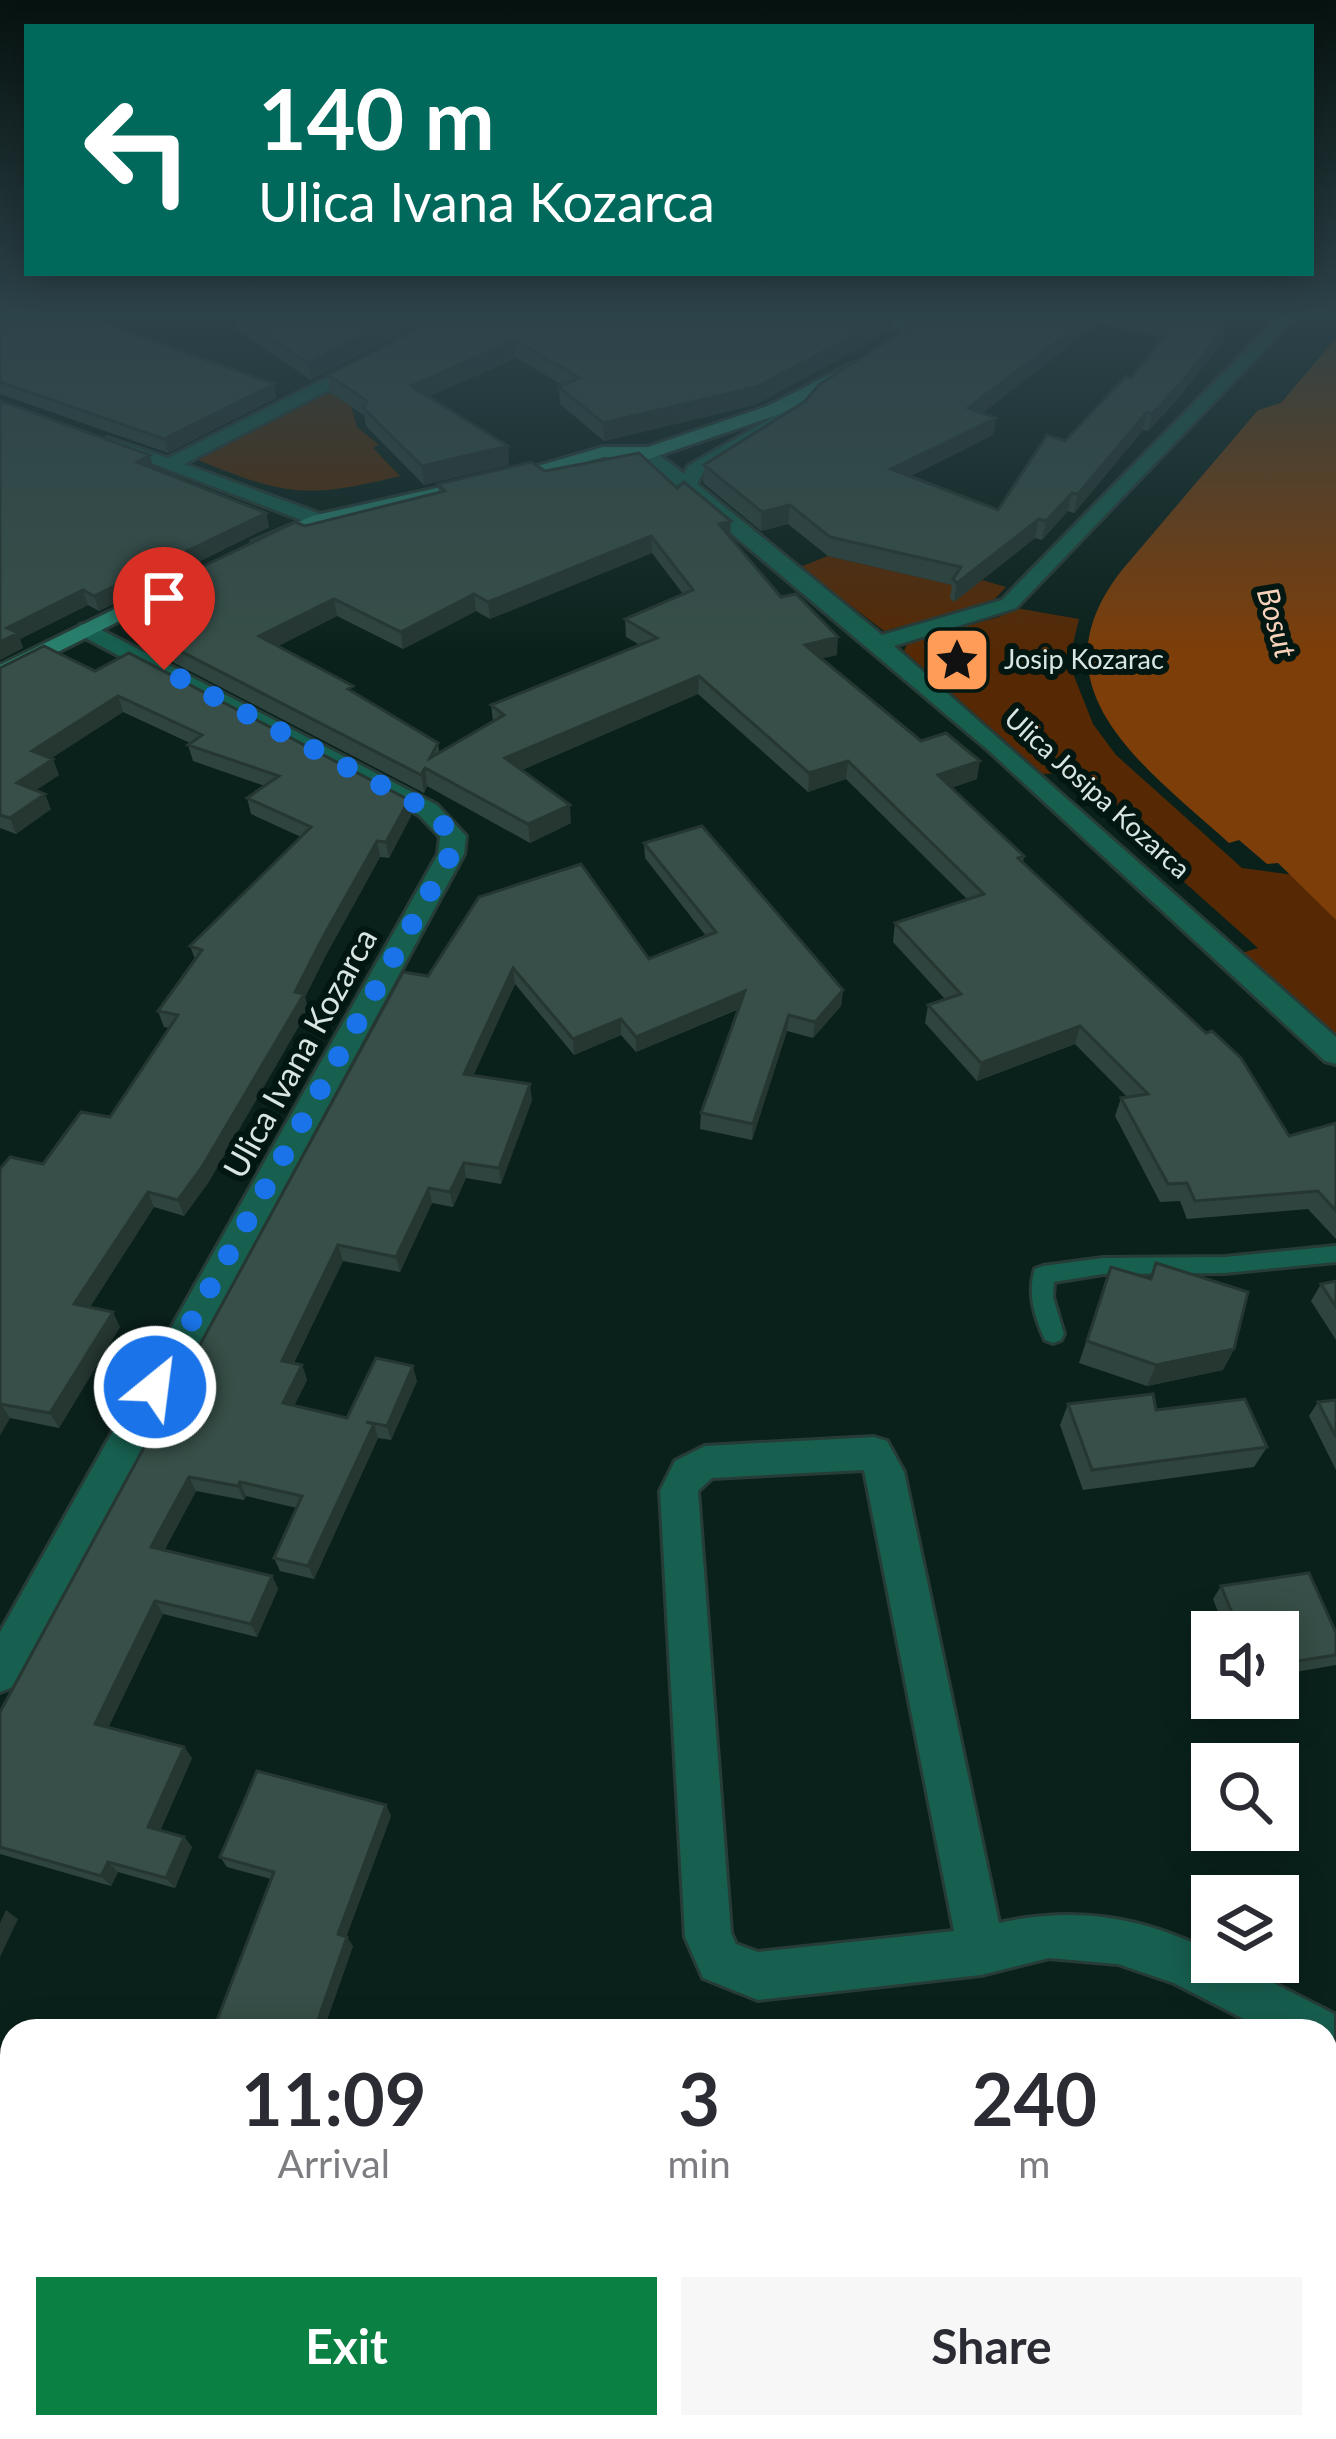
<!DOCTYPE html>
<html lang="en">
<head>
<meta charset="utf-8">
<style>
	body { margin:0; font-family:Lato,sans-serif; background:#f7f7f7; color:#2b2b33; height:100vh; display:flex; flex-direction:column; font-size:45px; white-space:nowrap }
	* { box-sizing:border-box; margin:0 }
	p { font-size:39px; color:#7c7c81 }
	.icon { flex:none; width:66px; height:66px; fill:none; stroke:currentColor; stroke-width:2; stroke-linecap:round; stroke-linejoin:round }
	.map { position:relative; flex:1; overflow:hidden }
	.side { position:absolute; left:0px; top:2019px; width:1338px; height:420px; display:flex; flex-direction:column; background:#fff; border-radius:36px 36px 0 0; box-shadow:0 6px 30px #0003 }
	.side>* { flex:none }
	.hud { position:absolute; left:24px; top:24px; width:1290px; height:252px; border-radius:0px; box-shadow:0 6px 30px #0003; background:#00695c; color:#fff; overflow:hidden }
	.controls { position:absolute; left:1191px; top:1611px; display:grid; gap:24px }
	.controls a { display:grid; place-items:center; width:108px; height:108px; border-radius:0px; background:#fff; box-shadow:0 6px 30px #0003; font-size:60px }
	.pin { position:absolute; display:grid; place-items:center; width:102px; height:102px; color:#fff; margin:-123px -51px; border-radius:50% 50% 50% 0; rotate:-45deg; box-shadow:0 0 12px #0007 }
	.pin .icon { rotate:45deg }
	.me { position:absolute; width:132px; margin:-66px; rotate:29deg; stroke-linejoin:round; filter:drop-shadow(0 0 9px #0008) }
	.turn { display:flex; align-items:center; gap:42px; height:252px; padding:0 36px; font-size:54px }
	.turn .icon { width:156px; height:156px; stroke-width:2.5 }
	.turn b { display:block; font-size:84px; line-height:102px }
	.eta { display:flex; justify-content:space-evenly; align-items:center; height:204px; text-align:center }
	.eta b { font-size:72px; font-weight:700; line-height:84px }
	.cta { display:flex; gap:24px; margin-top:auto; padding:24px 36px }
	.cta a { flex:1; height:138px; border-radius:0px; background:#0b8043; color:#fff; font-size:48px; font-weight:700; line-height:138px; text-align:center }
	.cta a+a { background:#f7f7f7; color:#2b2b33 }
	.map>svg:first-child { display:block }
</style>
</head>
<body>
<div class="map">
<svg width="1336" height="2439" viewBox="0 0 1336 2439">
	<rect width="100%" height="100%" fill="#0a211b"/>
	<path fill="#562904" d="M 317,391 L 349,399 L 357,427 L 379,445 L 373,448 L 400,476 C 303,500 283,495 191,457 Z
		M 828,556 L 970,589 L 982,580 L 1006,587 L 989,605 L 884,631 L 800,567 Z
		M 1016,608 L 1079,619 L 1073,644 L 1074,676 L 1093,724 L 1116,755 L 1242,868 L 1293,875 L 1336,920 L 1336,1041 L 1242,953 L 1258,948 L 1062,773 L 1043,774 L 904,651 L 908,642 L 999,617 Z"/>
	<path fill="#7d3e09" d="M 1336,338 L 1336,920 L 1278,863 L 1267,864 L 1239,840 L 1229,843 C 1144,766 1029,688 1122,570 L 1258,410 L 1281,403 Z"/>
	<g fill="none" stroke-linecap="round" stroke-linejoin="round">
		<g stroke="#273c37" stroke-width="6">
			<path id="service" d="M 1336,1246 L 1336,1262 L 1225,1273 L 1103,1274 L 1054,1282 L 1053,1297 L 1064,1334 L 1061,1340 L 1053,1343 L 1045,1340 C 1035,1318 1027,1293 1035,1269 L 1043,1266 L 1103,1258 L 1225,1257 Z"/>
		</g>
		<g stroke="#273c37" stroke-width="6">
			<path id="minor" d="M 837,312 L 869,312 L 925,327 L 917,332 Z
				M 1283,312 L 1300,312 L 1016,608 L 894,646 L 1336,1037 L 1336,1064 L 1325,1061 L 988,750 L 634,451 L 649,447 L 684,474 L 688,466 L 789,408 L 804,390 L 816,390 L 819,394 L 801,416 L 703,473 L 697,484 L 882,635 L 1002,600 Z
				M 369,357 L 377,362 L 375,366 L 184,464 L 326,516 L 326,524 L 312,524 L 99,443 L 108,438 L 168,458 Z
				M 88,623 L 437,805 L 466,836 L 464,854 L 15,1686 L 0,1692 L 0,1632 L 438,854 L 440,837 L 419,815 L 80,635 L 80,625 Z
				M 874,1437 L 887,1441 L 904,1472 L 999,1923 C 1074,1906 1142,1916 1212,1952 L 1212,1962 L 1232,1962 L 1334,2014 L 1334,2048 L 1326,2052 L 1326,2031 L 1267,2031 L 1174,1983 L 1118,1964 L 1049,1958 L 981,1975 L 758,2000 L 703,1978 L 685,1937 L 660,1491 L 675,1461 L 705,1446 ZM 864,1470 L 954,1931 L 758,1952 L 736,1944 L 731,1933 L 698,1491 L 712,1478 Z"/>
		</g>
		<g stroke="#273c37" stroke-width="6">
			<path id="secondary" d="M 853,363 L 861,368 L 859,372 L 780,414 L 631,465 L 617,465 L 617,457 L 604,457 L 499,486 L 490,480 L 603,447 L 648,447 L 768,406 Z
				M 437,488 L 447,494 L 444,498 L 325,525 L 262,548 L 252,542 L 312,516 Z
				M 162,586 L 172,592 L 169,596 L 0,681 L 0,665 Z"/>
		</g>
		<use href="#service" fill="#175f4f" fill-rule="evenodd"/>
		<use href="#minor" fill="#175f4f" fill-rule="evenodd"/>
		<use href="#secondary" fill="#28816d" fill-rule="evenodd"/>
	</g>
	<path fill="#2f443e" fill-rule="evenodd" d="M 0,312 L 276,398 L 168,453 L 0,394 Z
		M 444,312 L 311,380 L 238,331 L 234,314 Z
		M 450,312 L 922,312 L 911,319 L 894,314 L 892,330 L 755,405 L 604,441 L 560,404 L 559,387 L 563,385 L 516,358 L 428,397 L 508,446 L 509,465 L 424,485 L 366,426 L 364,415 L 330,393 L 328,375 Z
		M 933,312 L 1233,312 L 1222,324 L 1223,341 L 1177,400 L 1148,431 L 1143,430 L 1074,513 L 1068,511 L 1042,540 L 1035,538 L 954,602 L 950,598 L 952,585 L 828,556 L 788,524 L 761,531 L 703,483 L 704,465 L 804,402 ZM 1098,324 L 1163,338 L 1131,378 L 998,510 L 911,476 L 993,435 L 996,418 L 982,413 Z
		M 0,401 L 150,455 L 153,468 L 266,513 L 269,527 L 99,611 L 88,605 L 20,639 L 23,648 L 0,660 Z
		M 545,471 L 730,538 L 781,597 L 837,655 L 821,658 L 921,741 L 977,779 L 951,788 L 1024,856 L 1023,862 L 1289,1136 L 1336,1123 L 1336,1239 L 1308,1209 L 1187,1219 L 1180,1201 L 1160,1202 L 1115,1116 L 1121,1098 L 1127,1097 L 1075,1044 L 977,1081 L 925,1023 L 928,1005 L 945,999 L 893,942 L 895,923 L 968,900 L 846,779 L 808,792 L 698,694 L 522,770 L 571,823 L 530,843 L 427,786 L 424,793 L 159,655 L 154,640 L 124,624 L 119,607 L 305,526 L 439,492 L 438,484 ZM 652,553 L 683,594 L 625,619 L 626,637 L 640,645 L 491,705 L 493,721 L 439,752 L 438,743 L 278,646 L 337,616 L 403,649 L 476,611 L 490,619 Z
		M 0,668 L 95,671 L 409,800 L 411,816 L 389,858 L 380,857 L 326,955 L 305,997 L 308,1010 L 208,1183 L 184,1216 L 154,1207 L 90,1307 L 120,1327 L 59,1428 L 10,1418 L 0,1435 L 0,1169 L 43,1164 L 110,1117 L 169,1028 L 164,1027 L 158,1011 L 195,959 L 190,946 L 301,837 L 251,814 L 247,798 L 265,786 L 193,761 L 188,745 L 190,743 L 123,712 L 51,758 L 59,775 L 36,790 L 51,809 L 16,834 L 0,828 Z
		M 644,843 L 843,990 L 841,1006 L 813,1038 L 787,1031 L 752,1140 L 700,1129 L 701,1113 L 739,1009 L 636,1052 L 621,1035 L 574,1055 L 515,984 L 473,1075 L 532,1100 L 501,1184 L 466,1178 L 453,1207 L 432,1203 L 400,1272 L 343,1261 L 294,1363 L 302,1365 L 307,1380 L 294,1405 L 347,1418 L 417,1381 L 391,1440 L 378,1438 L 314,1579 L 280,1571 L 274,1558 L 297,1508 L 246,1496 L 244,1500 L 196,1491 L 164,1551 L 272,1576 L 278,1589 L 257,1637 L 163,1614 L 108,1728 L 184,1747 L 192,1758 L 160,1831 L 184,1837 L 192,1847 L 175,1888 L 118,1872 L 111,1886 L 0,1854 L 0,1712 L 428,976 L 649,959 L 706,936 L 645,858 Z
		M 1156,1263 L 1234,1349 L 1223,1370 L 1147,1386 L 1079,1363 L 1111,1267 L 1149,1279 Z
		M 1336,1281 L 1336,1340 L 1311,1301 L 1321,1284 Z
		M 1336,1400 L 1336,1470 L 1309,1416 L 1318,1402 Z
		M 1068,1404 L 1156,1410 L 1267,1447 L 1254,1467 L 1083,1490 L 1060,1425 Z
		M 1221,1586 L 1336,1633 L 1336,1665 L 1278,1675 L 1278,1632 L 1226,1632 L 1213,1599 Z
		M 386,1805 L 391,1816 L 346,1937 L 353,1946 L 323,2031 L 224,2030 L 216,2023 L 271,1879 L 227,1867 L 220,1857 Z"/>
	<path fill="#263732" d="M 409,312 L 444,312 L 311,380 L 308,363 Z
		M 1096,312 L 1101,312 L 1098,324 L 966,426 L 968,408 Z
		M 1220,312 L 1233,312 L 1206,338 L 1211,322 Z
		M 894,314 L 892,330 L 755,405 L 604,441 L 603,423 Z
		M 1227,325 L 1223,341 L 1177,400 L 1148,431 L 1152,414 Z
		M 514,340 L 516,358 L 413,404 L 411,386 Z
		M 274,384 L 276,398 L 168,453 L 164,439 Z
		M 1147,412 L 1143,430 L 1074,513 L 1078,494 Z
		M 996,418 L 993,435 L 889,487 L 891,469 Z
		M 508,446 L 509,465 L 424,485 L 422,466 Z
		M 150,455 L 154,470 L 137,462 Z
		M 1072,493 L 1068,511 L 1042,540 L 1046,521 Z
		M 790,505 L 788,524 L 761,531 L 762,512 Z
		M 266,513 L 269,527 L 99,611 L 94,596 Z
		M 1039,519 L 1035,538 L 954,602 L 957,583 Z
		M 731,521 L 730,538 L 719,524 Z
		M 651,536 L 652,553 L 490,619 L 488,602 Z
		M 83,590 L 88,605 L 20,639 L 23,648 L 0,660 L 0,642 L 7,628 Z
		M 474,594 L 476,611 L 403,649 L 401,632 Z
		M 334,599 L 337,616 L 263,654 L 259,636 Z
		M 838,637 L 837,655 L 803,663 L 805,645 Z
		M 699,676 L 698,694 L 507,776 L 505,758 Z
		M 118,696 L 123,712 L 38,767 L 32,751 Z
		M 53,759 L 59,775 L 23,799 L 17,783 Z
		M 848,761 L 846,779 L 808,792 L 809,773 Z
		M 980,761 L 977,779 L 935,793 L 938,775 Z
		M 425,768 L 427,786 L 424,793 L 421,775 Z
		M 45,794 L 51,809 L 16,834 L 10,818 Z
		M 409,800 L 411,816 L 389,858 L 386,842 Z
		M 570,805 L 571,823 L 530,843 L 528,824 Z
		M 377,841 L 380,857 L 326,955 L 305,997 L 308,1010 L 208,1183 L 184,1216 L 178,1200 L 295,992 L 322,939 Z
		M 513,968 L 515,984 L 467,1090 L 464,1074 Z
		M 843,990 L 841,1006 L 813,1038 L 815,1022 Z
		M 745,991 L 744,1006 L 636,1052 L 636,1037 Z
		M 789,1015 L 787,1031 L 752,1140 L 753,1124 Z
		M 621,1019 L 621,1035 L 574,1055 L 573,1039 Z
		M 1080,1026 L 1075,1044 L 977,1081 L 981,1063 Z
		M 530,1084 L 532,1100 L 501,1184 L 499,1168 Z
		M 464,1163 L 466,1178 L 453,1207 L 450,1192 Z
		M 429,1188 L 432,1203 L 400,1272 L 396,1257 Z
		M 148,1192 L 154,1207 L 82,1319 L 74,1304 Z
		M 338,1245 L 343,1261 L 288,1375 L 282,1361 Z
		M 113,1312 L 120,1327 L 59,1428 L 50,1413 Z
		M 1234,1349 L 1223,1370 L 1147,1386 L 1156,1365 Z
		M 302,1365 L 307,1380 L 289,1417 L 283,1403 Z
		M 413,1366 L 417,1381 L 391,1440 L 387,1426 Z
		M 0,1403 L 10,1418 L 0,1435 Z
		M 374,1424 L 378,1438 L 314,1579 L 308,1566 Z
		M 189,1477 L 196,1491 L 158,1561 L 151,1547 Z
		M 240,1482 L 246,1496 L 244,1500 L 238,1486 Z
		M 272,1576 L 278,1589 L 257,1637 L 251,1624 Z
		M 155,1601 L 163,1614 L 104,1736 L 95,1724 Z
		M 184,1747 L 192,1758 L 157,1838 L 148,1827 Z
		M 386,1805 L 391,1816 L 344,1943 L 338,1934 Z
		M 184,1837 L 192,1847 L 175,1888 L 166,1878 Z
		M 108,1862 L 118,1872 L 111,1886 L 101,1876 Z
		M 6,1910 L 18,1919 L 0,1957 L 0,1923 Z
		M 347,1937 L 353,1946 L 323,2031 L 314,2031 Z"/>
	<path fill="#374f48" stroke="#263732" stroke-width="3" fill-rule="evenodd" d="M 0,312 L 73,312 L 274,384 L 164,439 L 0,382 Z
		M 240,312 L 409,312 L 308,363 L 234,314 Z
		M 450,312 L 888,312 L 894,314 L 756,387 L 603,423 L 559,387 L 580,378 L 514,340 L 411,386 L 508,446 L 422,466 L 363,408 L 367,401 L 328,375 Z
		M 933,312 L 1096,312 L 968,408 L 996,418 L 891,469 L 998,510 L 1047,435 L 1065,441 L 1126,376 L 1131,378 L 1175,322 L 1124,312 L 1220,312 L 1211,322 L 1227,325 L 1181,383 L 1152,414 L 1147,412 L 1078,494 L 1072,493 L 1046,521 L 1039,519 L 957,583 L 953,579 L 961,567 L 830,537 L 790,505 L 762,512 L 704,465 L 804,402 L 820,384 Z
		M 0,401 L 150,455 L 137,462 L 266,513 L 94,596 L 83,590 L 7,628 L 18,633 L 0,642 Z
		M 639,453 L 677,488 L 684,482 L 731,521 L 719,524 L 781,597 L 796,594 L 838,637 L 805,645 L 921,741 L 946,733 L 980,761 L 938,775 L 1024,856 L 1018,858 L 1206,1033 L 1212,1031 L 1241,1058 L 1289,1136 L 1336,1123 L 1336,1211 L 1318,1191 L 1195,1201 L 1187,1183 L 1168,1184 L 1121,1098 L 1148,1094 L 1080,1026 L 981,1063 L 928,1005 L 961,994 L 895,923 L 984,894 L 848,761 L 809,773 L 699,676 L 505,758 L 570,805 L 528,824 L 425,768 L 421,775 L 153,637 L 165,631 L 119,607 L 295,522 L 305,526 L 445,491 L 438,484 L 531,462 L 545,471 ZM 651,536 L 693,590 L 625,619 L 657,638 L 491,705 L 504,715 L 430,758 L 438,743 L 348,689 L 353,686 L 259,636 L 334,599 L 401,632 L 474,594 L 488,602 Z
		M 44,646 L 95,671 L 129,653 L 409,800 L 386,842 L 377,841 L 322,939 L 295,992 L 304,994 L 202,1167 L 178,1200 L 148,1192 L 74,1304 L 113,1312 L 50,1413 L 0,1404 L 0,1169 L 10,1157 L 43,1164 L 81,1112 L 110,1117 L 178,1015 L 158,1011 L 202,950 L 190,946 L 311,827 L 247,798 L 279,776 L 188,745 L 202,735 L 118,696 L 32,751 L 53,759 L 17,783 L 45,794 L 10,818 L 0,815 L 0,668 Z
		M 702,826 L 843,990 L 815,1022 L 789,1015 L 753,1124 L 701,1113 L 745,991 L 636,1037 L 621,1019 L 573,1039 L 513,968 L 464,1074 L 530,1084 L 499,1168 L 464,1163 L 450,1192 L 429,1188 L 396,1257 L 338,1245 L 282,1361 L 302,1365 L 283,1403 L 347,1418 L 376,1358 L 413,1366 L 387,1426 L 366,1422 L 374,1424 L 308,1566 L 274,1558 L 302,1496 L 240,1482 L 238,1486 L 189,1477 L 151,1547 L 272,1576 L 251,1624 L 155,1601 L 95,1724 L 184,1747 L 148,1827 L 184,1837 L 166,1878 L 108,1862 L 101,1876 L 0,1847 L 0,1712 L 403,972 L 428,976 L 479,897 L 581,864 L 649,959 L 716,932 L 644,843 Z
		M 1156,1263 L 1248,1292 L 1234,1349 L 1156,1365 L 1087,1341 L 1111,1267 L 1151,1279 Z
		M 1336,1281 L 1336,1307 L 1321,1284 Z
		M 1153,1394 L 1156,1410 L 1245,1399 L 1267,1447 L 1092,1470 L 1068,1404 Z
		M 1336,1400 L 1336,1437 L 1318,1402 Z
		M 1309,1573 L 1336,1633 L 1336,1655 L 1278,1664 L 1278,1632 L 1240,1632 L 1221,1586 Z
		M 257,1771 L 386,1805 L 338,1934 L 347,1937 L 314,2031 L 247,2031 L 216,2023 L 274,1872 L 220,1857 Z
		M 0,2050 L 12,2051 L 12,2108 L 9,2118 L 0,2117 Z
		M 12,2355 L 12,2405 L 0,2405 L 0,2403 Z"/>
	<linearGradient id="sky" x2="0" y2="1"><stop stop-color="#06120f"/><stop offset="0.48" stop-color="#2d434a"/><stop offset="1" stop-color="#2d434a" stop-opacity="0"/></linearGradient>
	<rect width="1336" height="654" fill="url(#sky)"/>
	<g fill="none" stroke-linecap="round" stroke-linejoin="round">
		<path stroke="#1a73e8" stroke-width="21" stroke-dasharray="0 37.8" d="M 155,1387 L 451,854 L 454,836 L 428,810 L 164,670"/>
	</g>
	<defs>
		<g id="sight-square" transform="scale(3.45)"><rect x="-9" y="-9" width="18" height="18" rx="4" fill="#fe9c58" stroke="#021712"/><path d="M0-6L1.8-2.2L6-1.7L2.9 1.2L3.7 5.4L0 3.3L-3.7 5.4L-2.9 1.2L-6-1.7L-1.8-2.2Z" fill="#111"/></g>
	</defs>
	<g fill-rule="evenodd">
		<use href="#sight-square" x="957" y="660"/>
	</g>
	<g text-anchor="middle" stroke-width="12" stroke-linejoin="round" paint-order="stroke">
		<g font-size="27" fill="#d8e5e1" stroke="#021712" text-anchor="start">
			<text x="1004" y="669">Josip Kozarac</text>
		</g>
		<g font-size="27" fill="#d8e5e1" stroke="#021712">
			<text transform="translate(1097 794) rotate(42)" y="9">Ulica Josipa Kozarca</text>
		</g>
		<g font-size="30" font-style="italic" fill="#f9d2bb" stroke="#021712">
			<text transform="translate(1276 623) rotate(74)" y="10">Bosut</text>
		</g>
		<g font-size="33" fill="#d8e5e1" stroke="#021712">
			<text transform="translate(300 1053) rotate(-61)" y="12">Ulica Ivana Kozarca</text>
		</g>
	</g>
</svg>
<div class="controls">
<a><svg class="icon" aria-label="sound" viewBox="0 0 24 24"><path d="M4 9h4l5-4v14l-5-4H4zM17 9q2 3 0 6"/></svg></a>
<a><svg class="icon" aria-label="search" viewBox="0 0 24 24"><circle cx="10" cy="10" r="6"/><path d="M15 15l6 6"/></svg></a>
<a><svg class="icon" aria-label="layers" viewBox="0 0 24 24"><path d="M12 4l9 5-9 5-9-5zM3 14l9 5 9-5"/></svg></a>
</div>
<div class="pin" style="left:164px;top:670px;background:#d93025"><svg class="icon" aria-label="arrive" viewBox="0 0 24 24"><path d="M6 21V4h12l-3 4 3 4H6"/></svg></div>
<svg class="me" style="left:155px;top:1387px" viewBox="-20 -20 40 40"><circle r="17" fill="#1a73e8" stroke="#fff" stroke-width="3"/><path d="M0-11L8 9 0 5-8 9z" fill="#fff"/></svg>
<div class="hud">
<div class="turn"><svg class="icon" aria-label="left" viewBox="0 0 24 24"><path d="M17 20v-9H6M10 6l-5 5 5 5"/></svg><div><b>140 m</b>Ulica Ivana Kozarca</div></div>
</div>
<section class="side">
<div class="eta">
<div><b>11:09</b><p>Arrival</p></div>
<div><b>3</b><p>min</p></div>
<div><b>240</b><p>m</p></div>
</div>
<div class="cta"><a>Exit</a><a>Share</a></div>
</section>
</div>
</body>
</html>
